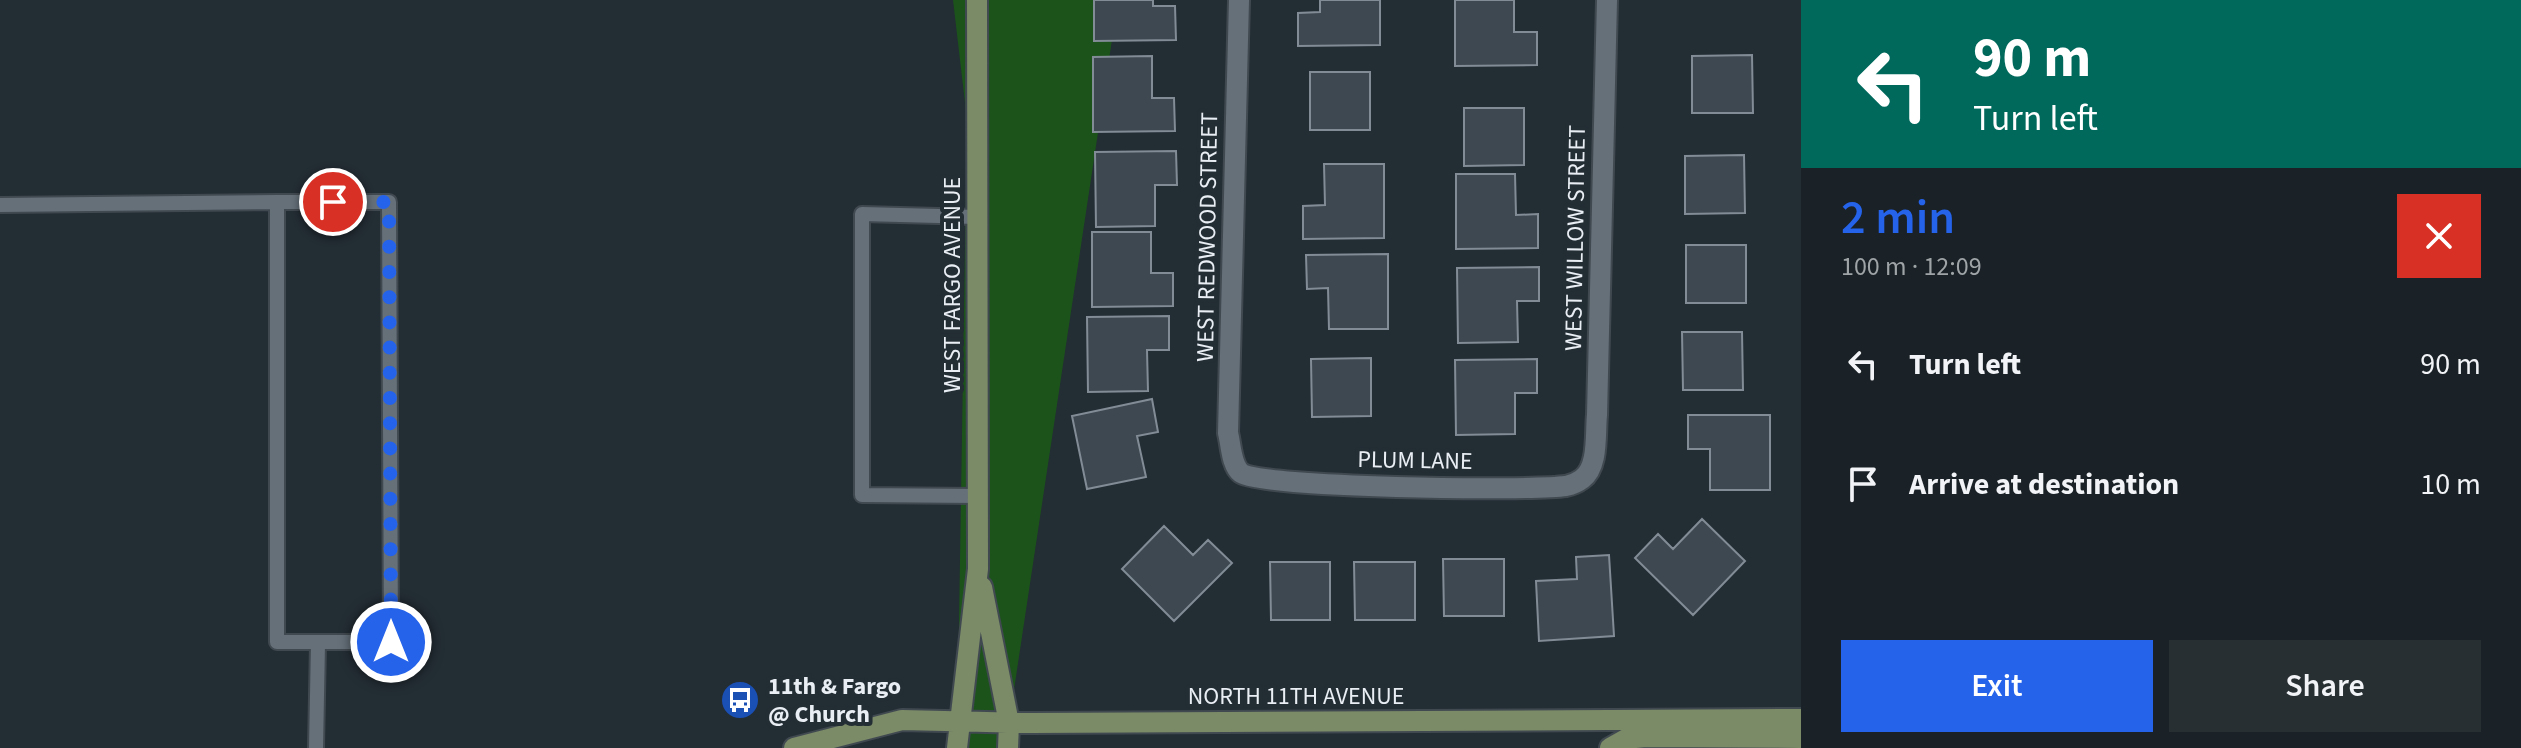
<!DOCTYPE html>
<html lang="en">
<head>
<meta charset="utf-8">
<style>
	body { margin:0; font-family:"Source Sans 3",sans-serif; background:#272f33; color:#f1f3f6; height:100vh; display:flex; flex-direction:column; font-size:30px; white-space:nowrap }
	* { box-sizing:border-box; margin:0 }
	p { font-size:26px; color:#9fa4a7 }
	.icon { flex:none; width:44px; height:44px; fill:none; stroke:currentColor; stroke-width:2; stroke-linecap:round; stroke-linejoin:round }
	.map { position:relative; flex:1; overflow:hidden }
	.drawer { display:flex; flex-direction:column; background:#1a2227; width:720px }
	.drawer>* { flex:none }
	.top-card { background:#00695c; color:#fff; overflow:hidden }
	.pin { position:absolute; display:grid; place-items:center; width:68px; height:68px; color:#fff; margin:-34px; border:4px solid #fff; border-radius:50%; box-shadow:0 2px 8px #0007 }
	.me { position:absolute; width:88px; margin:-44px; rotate:0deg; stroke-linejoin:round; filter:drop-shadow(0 0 6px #0008) }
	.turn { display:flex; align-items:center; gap:28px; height:168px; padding:0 40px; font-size:36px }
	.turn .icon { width:104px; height:104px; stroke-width:2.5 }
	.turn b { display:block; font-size:56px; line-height:68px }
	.round { display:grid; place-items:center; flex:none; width:84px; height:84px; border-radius:0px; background:#272f33 }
	.head { display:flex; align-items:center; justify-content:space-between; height:136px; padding:0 40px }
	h1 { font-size:48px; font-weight:600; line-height:60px; color:#2563eb }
	.action { display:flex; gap:16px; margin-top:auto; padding:16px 40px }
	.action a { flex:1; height:92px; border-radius:0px; background:#2563eb; color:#fff; font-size:32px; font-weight:600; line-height:92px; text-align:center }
	.action a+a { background:#272f33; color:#f1f3f6 }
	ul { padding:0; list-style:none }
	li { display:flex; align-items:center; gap:24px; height:120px; padding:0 40px }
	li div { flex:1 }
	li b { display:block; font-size:30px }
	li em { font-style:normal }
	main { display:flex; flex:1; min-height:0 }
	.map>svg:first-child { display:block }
</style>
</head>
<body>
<main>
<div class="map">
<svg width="1801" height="748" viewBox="0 0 1801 748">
	<rect width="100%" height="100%" fill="#232d34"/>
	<path fill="#1c531b" d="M 953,0 L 1118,0 L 1009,723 L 1008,748 L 957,748 L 967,120 Z"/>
	<path fill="#3e4850" stroke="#818c96" stroke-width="2" d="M 1094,0 L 1153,0 L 1153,6 L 1175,6 L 1176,40 L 1094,41 Z
		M 1320,0 L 1380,0 L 1380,45 L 1298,46 L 1298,13 L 1320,12 Z
		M 1455,0 L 1514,0 L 1514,32 L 1537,32 L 1537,65 L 1455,66 Z
		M 1752,55 L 1753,113 L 1692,113 L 1692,56 Z
		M 1152,56 L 1152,98 L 1174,98 L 1175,131 L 1093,132 L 1093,57 Z
		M 1310,72 L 1370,72 L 1370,130 L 1310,130 Z
		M 1464,108 L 1524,108 L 1524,165 L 1464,166 Z
		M 1176,151 L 1177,185 L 1155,185 L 1155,226 L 1096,227 L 1095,152 Z
		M 1744,155 L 1745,213 L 1685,214 L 1685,156 Z
		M 1324,164 L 1384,164 L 1384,238 L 1303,239 L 1303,206 L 1325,205 Z
		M 1456,174 L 1515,174 L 1516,215 L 1538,214 L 1538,248 L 1456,249 Z
		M 1092,232 L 1151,232 L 1151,273 L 1173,273 L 1173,306 L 1092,307 Z
		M 1686,245 L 1746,245 L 1746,303 L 1686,303 Z
		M 1388,254 L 1388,329 L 1329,329 L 1328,288 L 1307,289 L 1306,255 Z
		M 1539,267 L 1539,301 L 1517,301 L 1518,342 L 1458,343 L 1457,268 Z
		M 1169,316 L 1169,350 L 1147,350 L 1148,391 L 1088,392 L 1087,317 Z
		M 1682,332 L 1742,332 L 1743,390 L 1683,390 Z
		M 1371,358 L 1371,416 L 1312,417 L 1311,359 Z
		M 1537,359 L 1537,393 L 1515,393 L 1515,434 L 1456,435 L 1455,360 Z
		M 1152,399 L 1158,432 L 1137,436 L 1146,477 L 1087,489 L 1072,416 Z
		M 1688,415 L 1770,415 L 1770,490 L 1710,490 L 1710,449 L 1688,449 Z
		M 1702,519 L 1745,561 L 1693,615 L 1635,558 L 1658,534 L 1673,549 Z
		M 1164,526 L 1193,555 L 1208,540 L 1232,563 L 1174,621 L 1122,569 Z
		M 1609,555 L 1614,636 L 1539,641 L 1536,581 L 1577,579 L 1576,557 Z
		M 1443,559 L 1504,559 L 1504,616 L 1444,616 Z
		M 1270,562 L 1330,562 L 1330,620 L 1271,620 Z
		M 1354,562 L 1415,562 L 1415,620 L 1355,620 Z"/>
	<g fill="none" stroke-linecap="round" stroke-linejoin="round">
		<g stroke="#414950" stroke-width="18">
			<path id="lane" d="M 277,202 L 389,202 L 391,642 L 277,642 Z
				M 0,205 L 277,202
				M 977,217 L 862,214 L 862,495 L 978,496
				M 316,748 L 318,643"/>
		</g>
		<g stroke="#414950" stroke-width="24">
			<path id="street" d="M 1239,0 L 1228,433 C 1231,444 1231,465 1241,473 C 1259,488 1529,491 1566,486 C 1571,485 1578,482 1582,479 C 1599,467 1595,433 1597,415 L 1607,0"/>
		</g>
		<g stroke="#414950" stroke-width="24">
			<path id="secondary" d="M 982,587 L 1009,723 L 1008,748
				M 794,748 L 902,720 L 1032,723 L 1801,719
				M 957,748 L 978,569 L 977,0
				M 1610,748 L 1626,739 L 1646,737 L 1801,738"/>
		</g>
		<use href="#lane" stroke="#657079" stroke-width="14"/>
		<use href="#street" stroke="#657079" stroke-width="20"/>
		<use href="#secondary" stroke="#7b8a67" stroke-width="20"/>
	</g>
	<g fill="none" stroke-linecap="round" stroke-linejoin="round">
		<path stroke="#2563eb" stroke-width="14" stroke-dasharray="0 25.2" d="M 333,202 L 389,202 L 391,642"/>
	</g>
	<defs>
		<g id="bus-disc" transform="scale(2)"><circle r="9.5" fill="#1a4fb4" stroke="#232d34"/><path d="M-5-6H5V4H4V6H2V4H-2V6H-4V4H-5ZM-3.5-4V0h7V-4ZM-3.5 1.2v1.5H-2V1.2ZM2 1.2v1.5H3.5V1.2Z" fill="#fff"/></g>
	</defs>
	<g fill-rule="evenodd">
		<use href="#bus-disc" x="740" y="700"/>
	</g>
	<g text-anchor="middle" stroke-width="8" stroke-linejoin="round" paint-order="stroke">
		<g font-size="24" fill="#e8eef3" stroke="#232d34">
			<text transform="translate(1207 237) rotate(-89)" y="8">WEST REDWOOD STREET</text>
			<text transform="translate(1575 238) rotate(-89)" y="8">WEST WILLOW STREET</text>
			<text transform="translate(952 285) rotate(-90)" y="8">WEST FARGO AVENUE</text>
			<text transform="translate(1415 460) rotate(1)" y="8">PLUM LANE</text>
			<text x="1296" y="704">NORTH 11TH AVENUE</text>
		</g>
		<g font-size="24" font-weight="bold" fill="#e8eef3" stroke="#232d34" text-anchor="start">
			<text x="768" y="694">11th &amp; Fargo<tspan x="768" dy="28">@ Church</tspan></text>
		</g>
	</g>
</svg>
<div class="pin" style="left:333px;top:202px;background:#d93025"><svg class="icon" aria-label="arrive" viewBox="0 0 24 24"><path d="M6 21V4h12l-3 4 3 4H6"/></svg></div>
<svg class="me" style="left:391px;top:642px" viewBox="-20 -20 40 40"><circle r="17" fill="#2563eb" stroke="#fff" stroke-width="3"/><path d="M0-11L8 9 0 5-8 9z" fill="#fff"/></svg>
</div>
<section class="drawer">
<div class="top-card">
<div class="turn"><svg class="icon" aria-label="left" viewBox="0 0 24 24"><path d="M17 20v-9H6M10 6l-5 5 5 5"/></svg><div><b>90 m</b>Turn left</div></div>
</div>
<div class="head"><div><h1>2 min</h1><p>100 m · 12:09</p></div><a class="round" style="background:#d93025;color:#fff"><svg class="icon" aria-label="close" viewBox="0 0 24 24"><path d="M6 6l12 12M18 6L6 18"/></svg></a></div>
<ul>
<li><svg class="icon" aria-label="left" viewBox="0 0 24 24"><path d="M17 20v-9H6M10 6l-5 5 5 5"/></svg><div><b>Turn left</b></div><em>90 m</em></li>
<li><svg class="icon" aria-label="arrive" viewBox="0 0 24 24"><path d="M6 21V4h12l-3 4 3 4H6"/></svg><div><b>Arrive at destination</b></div><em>10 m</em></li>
</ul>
<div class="action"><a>Exit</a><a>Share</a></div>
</section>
</main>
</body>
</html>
